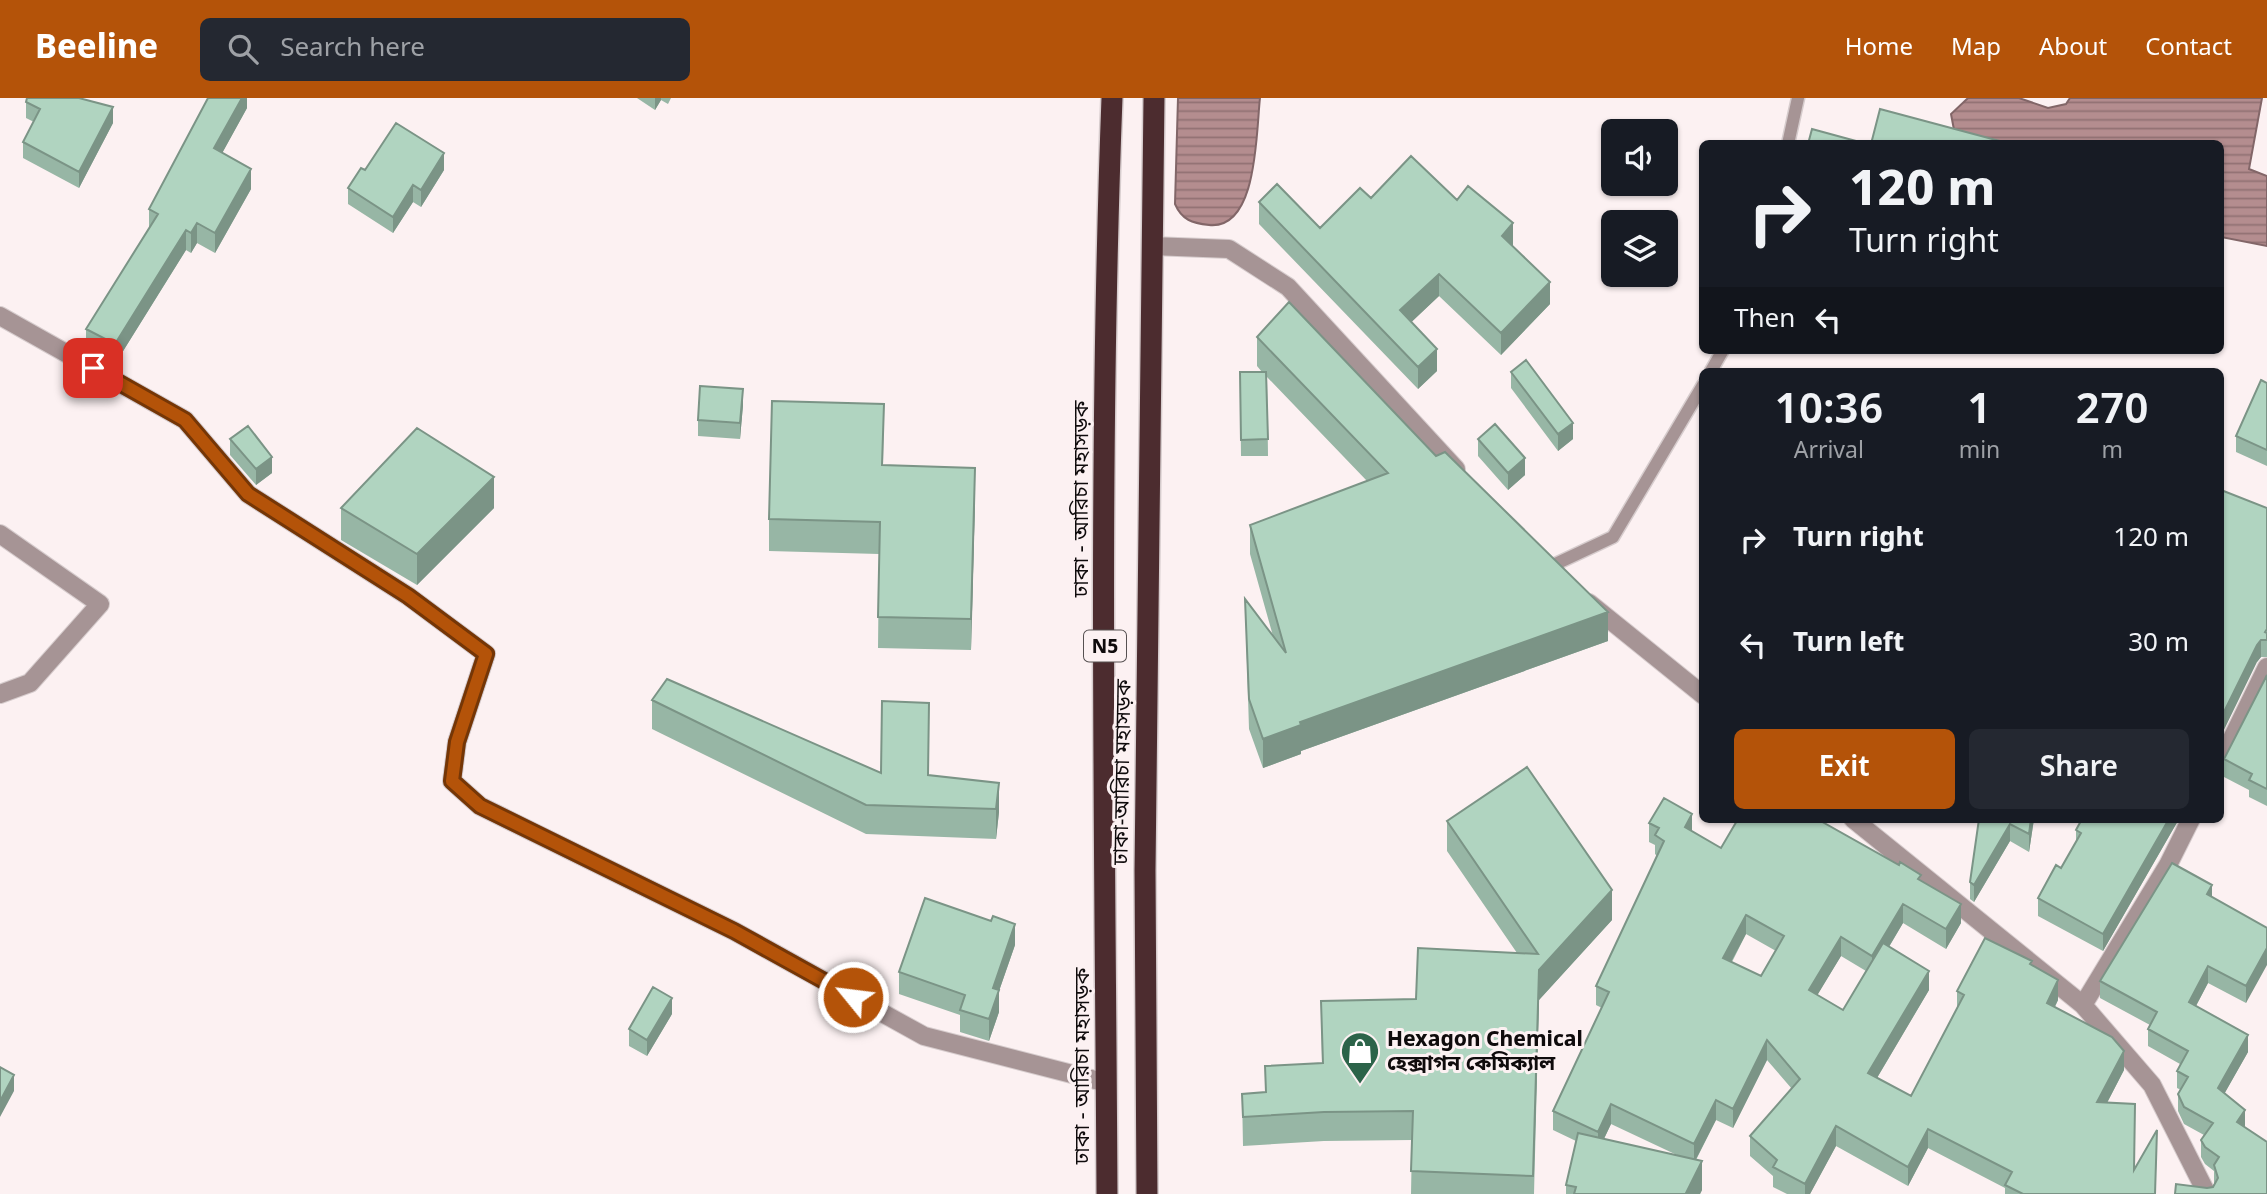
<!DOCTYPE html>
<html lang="en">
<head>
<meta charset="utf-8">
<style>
	body { margin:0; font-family:Georgia,"Noto Sans Bengali",serif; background:#242831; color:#f1f3f6; height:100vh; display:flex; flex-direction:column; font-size:26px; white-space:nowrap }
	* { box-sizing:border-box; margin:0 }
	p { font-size:23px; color:#9ea1a6 }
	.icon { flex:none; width:38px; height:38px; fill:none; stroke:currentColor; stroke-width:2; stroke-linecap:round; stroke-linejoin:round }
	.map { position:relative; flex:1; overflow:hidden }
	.side { position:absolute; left:1699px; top:270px; width:525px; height:455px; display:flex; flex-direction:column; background:#171b24; border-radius:10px; box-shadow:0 2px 5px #0004 }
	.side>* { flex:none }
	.top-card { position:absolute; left:1699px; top:42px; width:525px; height:214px; border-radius:10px; box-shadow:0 2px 5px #0004; background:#171b24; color:#f1f3f6; overflow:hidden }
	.controls { position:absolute; left:1601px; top:21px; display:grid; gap:14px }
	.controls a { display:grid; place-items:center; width:77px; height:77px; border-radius:10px; background:#171b24; box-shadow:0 2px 5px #0004; font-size:35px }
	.pin { position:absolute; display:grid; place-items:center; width:60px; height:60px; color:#fff; margin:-30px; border-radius:14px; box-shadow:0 4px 10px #0006 }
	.me { position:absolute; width:77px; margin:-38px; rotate:299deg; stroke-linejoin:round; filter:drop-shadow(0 0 5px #0008) }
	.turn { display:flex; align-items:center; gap:24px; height:147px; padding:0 35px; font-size:32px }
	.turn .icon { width:91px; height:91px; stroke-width:2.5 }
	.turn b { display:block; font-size:49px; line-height:60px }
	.then { display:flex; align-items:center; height:66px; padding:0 35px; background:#0003; gap:14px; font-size:26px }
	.eta { display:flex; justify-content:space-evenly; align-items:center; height:119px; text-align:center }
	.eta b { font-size:42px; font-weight:600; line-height:49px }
	.primary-button { display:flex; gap:14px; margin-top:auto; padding:14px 35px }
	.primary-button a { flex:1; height:80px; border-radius:10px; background:#b45309; color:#fff; font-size:28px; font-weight:600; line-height:80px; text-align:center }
	.primary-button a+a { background:#242831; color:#f1f3f6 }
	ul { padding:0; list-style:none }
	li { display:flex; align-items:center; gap:21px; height:105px; padding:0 35px }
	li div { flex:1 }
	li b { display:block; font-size:26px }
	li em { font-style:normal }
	header { display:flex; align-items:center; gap:42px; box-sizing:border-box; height:98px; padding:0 35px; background:#b45309; color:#fff }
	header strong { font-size:33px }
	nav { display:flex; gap:38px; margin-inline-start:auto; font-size:24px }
	.search { width:490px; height:63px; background:#242831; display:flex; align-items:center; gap:18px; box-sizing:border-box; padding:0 24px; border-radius:10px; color:#9ea1a6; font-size:26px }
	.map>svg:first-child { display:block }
</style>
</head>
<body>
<header>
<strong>Beeline</strong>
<div class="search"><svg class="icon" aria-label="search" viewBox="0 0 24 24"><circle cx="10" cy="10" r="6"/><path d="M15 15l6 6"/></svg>Search here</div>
<nav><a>Home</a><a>Map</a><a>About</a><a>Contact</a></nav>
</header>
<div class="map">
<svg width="2267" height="1096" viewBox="0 0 2267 1096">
	<defs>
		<pattern id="water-rules" width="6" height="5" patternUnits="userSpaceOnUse" patternTransform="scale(1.75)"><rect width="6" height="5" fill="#b48d8f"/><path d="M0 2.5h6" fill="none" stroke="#917173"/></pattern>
	</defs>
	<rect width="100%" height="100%" fill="#fcf1f2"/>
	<path fill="url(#water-rules)" stroke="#826668" stroke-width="2" d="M 1178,0 L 1260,0 C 1256,34 1258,132 1209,127 C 1192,125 1182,122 1175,106 Z
		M 1968,0 L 2019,0 L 2048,10 L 2066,6 L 2070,0 L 2262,0 L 2249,71 L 2267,78 L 2267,148 L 2221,139 L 2221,46 L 1969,45 L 1955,37 L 1951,16 Z"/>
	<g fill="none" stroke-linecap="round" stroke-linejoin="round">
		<g stroke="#d6cccd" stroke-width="15">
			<path id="lane" d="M 1788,46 L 1798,0
				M 1711,273 L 1723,252
				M 1547,470 L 1613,439 L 1703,287"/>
		</g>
		<g stroke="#d6cccd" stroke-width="20">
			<path id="street" d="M 1152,148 L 1229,151 L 1288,189 L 1456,371
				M 0,218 L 185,322 L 248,396 L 408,498 L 486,556 L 457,644 L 452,683 L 480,708 L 734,833 L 924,938 L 1107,985
				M 0,436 L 100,506 L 30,585 L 0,596
				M 1589,505 L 1703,597
				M 2221,663 L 2267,569
				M 1853,721 L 2083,907 L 2152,987 L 2207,1096
				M 2083,907 L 2168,767 L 2191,721"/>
		</g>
		<g stroke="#d6cccd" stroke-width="24">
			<path id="highway" d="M 1107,1096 C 1105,731 1098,365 1112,0
				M 1147,1096 L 1145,773 L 1154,0"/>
		</g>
		<use href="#lane" stroke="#a69495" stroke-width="12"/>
		<use href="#street" stroke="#a69495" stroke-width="18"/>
		<use href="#highway" stroke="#4c2c2f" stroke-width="21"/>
	</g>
	<path fill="#97b6a5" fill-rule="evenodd" d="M 247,0 L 247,10 L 222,55 L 251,91 L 215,155 L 197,145 L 191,155 L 186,152 L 115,266 L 86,251 L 86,231 L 149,130 L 149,111 Z
		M 637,0 L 671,0 L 668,6 L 661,2 L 655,12 Z
		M 26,4 L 113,25 L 79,90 L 23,60 L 23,44 L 34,24 L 26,20 Z
		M 365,72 L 444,72 L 421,109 L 413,104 L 393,135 L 348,106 L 348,90 Z
		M 1371,100 L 1457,102 L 1513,147 L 1512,148 L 1550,206 L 1501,257 L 1439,198 L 1411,224 L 1437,273 L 1418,291 L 1259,126 L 1259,104 L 1320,130 Z
		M 1257,239 L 1608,543 L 1301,653 L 1301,656 L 1263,670 L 1249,631 L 1245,501 L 1273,538 L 1250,456 L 1250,427 L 1367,383 L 1267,279 L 1268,358 L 1241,358 L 1240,274 L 1262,274 L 1257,268 Z
		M 1511,274 L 1573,341 L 1558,353 L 1511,290 Z
		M 2267,285 L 2267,368 L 2236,354 L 2236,338 Z
		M 884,306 L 883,367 L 975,401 L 971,552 L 878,550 L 879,456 L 769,453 L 769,421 Z
		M 743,307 L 740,341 L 698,338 L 698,322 Z
		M 230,341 L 272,375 L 256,387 L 230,357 Z
		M 1478,341 L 1525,377 L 1508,392 L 1478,358 Z
		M 341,410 L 494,410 L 417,487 L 341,442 Z
		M 2267,410 L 2267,559 L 2261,559 L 2257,564 Z
		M 2267,577 L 2267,708 L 2249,699 L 2249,692 L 2224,679 L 2224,661 Z
		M 652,602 L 881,675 L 929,634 L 928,677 L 999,685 L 999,714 L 996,741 L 866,736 L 652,631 Z
		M 1979,721 L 2034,721 L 2029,754 L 2010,743 L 1974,804 L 1970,801 L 1970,784 Z
		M 2082,721 L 2179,721 L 2103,853 L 2038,818 L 2038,800 L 2061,770 L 2076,744 L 2076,732 Z
		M 1447,723 L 1612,822 L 1539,902 L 1534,1096 L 1411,1096 L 1412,1042 L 1324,1043 L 1243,1048 L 1242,996 L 1265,994 L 1265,968 L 1322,965 L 1321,903 L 1416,901 L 1517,855 L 1447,753 Z
		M 1649,725 L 1692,733 L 1721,750 L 1921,782 L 1961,825 L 1946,851 L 1903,825 L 1889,849 L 1929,892 L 1877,980 L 1911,998 L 1957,910 L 1957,893 L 2032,867 L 2058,902 L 2055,909 L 2124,972 L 2107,1005 L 2134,1071 L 2157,1051 L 2155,1096 L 2005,1096 L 2005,1090 L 1928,1050 L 1908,1088 L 1836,1048 L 1810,1096 L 1787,1096 L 1773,1089 L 1773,1078 L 1750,1058 L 1750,1038 L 1792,991 L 1767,962 L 1733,1030 L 1716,1022 L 1696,1062 L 1702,1092 L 1700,1096 L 1566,1096 L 1566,1087 L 1576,1043 L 1553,1032 L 1553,1013 L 1602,910 L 1596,907 L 1596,888 L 1657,758 L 1655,756 L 1655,747 L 1649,744 ZM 1746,836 L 1776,853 L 1761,878 L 1732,864 ZM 1841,858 L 1866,873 L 1843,912 L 1817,897 ZM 1611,1026 L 1679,1058 L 1604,1041 Z
		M 2212,799 L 2267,830 L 2246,905 L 2208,885 L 2196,908 L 2248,954 L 2224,996 L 2245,1029 L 2267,1096 L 2207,1090 L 2213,1089 L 2214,1086 L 2214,1073 L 2205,1066 L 2201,1059 L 2201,1042 L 2204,1037 L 2184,1026 L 2178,1013 L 2178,996 L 2181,992 L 2177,990 L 2177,973 L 2180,966 L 2148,948 L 2148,931 L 2150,927 L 2100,900 L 2100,883 Z
		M 1015,847 L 999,893 L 999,914 L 989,943 L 960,934 L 960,917 L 899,896 L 899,874 Z
		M 672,916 L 647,958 L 629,948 L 629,931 Z"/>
	<path fill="#7b9486" d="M 242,0 L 247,0 L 247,10 L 214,70 L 214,50 Z
		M 655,0 L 661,0 L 661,2 L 655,12 Z
		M 113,9 L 113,25 L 79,90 L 79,74 Z
		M 444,55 L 444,72 L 421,109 L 421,92 Z
		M 251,71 L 251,91 L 215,155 L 215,135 Z
		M 413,87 L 413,104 L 393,135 L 393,119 Z
		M 197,125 L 197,145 L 191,155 L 191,135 Z
		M 1513,125 L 1513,147 L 1502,160 L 1502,138 Z
		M 186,132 L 186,152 L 115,266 L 115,246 Z
		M 1439,176 L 1439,198 L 1400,235 L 1400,212 Z
		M 1550,184 L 1550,206 L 1501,257 L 1501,235 Z
		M 1437,251 L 1437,273 L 1418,291 L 1418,269 Z
		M 743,291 L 743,307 L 740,341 L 740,325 Z
		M 1573,325 L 1573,341 L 1558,353 L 1558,336 Z
		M 272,359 L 272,375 L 256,387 L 256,371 Z
		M 1525,360 L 1525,377 L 1508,392 L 1508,375 Z
		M 975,370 L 975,401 L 971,552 L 971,521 Z
		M 494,379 L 494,410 L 417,487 L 417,456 Z
		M 1608,514 L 1608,543 L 1301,653 L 1301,656 L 1263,670 L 1263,641 L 1300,624 Z
		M 2261,542 L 2261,559 L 2257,564 L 2221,638 L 2221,620 L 2257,547 Z
		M 999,685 L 999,714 L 996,741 L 996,711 Z
		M 1692,716 L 1692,736 L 1685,729 Z
		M 2031,721 L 2034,721 L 2029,754 L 2029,736 Z
		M 2169,721 L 2179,721 L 2103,853 L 2103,836 Z
		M 2010,726 L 2010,743 L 1974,804 L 1974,787 Z
		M 2212,787 L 2212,804 L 2207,796 Z
		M 1612,792 L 1612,822 L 1539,902 L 1533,1096 L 1539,872 Z
		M 1903,806 L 1903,825 L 1872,877 L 1872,858 Z
		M 1961,806 L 1961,825 L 1946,851 L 1946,831 Z
		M 1746,817 L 1746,836 L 1723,879 L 1723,860 Z
		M 1015,826 L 1015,847 L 999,893 L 999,914 L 989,943 L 989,921 L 993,890 Z
		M 1841,839 L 1841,858 L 1809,911 L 1809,892 Z
		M 2267,850 L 2267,867 L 2246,905 L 2246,888 Z
		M 2208,868 L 2208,885 L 2189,921 L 2189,904 Z
		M 1929,873 L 1929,892 L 1868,995 L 1868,975 Z
		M 2058,882 L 2058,902 L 2047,924 L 2047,905 Z
		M 672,900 L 672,916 L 647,958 L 647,942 Z
		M 2248,937 L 2248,954 L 2218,1007 L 2218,990 Z
		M 1767,942 L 1767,962 L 1733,1030 L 1733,1011 Z
		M 2124,953 L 2124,972 L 2097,1024 L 2097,1004 Z
		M 14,977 L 14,993 L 0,1019 L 0,1003 Z
		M 1716,1002 L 1716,1022 L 1694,1065 L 1694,1046 Z
		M 1611,1006 L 1611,1026 L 1598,1053 L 1598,1034 Z
		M 2245,1012 L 2245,1029 L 2237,1041 L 2237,1024 Z
		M 1836,1028 L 1836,1048 L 1810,1096 L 1805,1096 L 1805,1086 Z
		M 1928,1031 L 1928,1050 L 1908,1088 L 1908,1069 Z
		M 1702,1063 L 1702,1092 L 1700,1096 L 1686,1096 Z"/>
	<path fill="#b0d4c0" stroke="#7b9486" stroke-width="2" fill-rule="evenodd" d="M 27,0 L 79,0 L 113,9 L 79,74 L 23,44 L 40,11 L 26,4 Z
		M 208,0 L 242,0 L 214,50 L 251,71 L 215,135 L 197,125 L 191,135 L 186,132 L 115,246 L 86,231 L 158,116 L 149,111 Z
		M 1880,11 L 2011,46 L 1871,46 Z
		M 396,25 L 444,55 L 421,92 L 413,87 L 393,119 L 348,90 L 361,70 L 365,72 Z
		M 1812,31 L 1867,46 L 1808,46 Z
		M 1411,58 L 1457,102 L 1468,88 L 1513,125 L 1502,138 L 1550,184 L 1501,235 L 1439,176 L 1400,212 L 1437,251 L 1418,269 L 1259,104 L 1277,86 L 1320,130 L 1360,90 L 1371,100 Z
		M 1289,204 L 1436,358 L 1445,354 L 1608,514 L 1300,624 L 1301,627 L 1263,641 L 1249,601 L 1245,501 L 1286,555 L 1250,427 L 1388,375 L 1257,239 Z
		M 1526,262 L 1573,325 L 1558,336 L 1511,274 Z
		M 1240,274 L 1266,274 L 1268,341 L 1241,342 Z
		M 2261,282 L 2267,285 L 2267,352 L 2236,338 Z
		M 700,288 L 743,291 L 740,325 L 698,322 Z
		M 772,303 L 884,306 L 882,367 L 975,370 L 971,521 L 878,519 L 880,424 L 769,421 Z
		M 1495,326 L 1525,360 L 1508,375 L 1478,341 Z
		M 248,328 L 272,359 L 256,371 L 230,341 Z
		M 417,330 L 494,379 L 417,456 L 341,410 Z
		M 2221,392 L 2267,410 L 2267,531 L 2265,534 L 2267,535 L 2267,542 L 2261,542 L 2257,547 L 2221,620 Z
		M 2267,577 L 2267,691 L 2249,682 L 2252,676 L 2224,661 Z
		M 667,581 L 881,675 L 882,603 L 929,605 L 928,677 L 999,685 L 996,711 L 866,707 L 652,602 Z
		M 1527,669 L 1612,792 L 1539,872 L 1533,1078 L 1411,1073 L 1413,1013 L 1324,1014 L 1243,1019 L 1242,996 L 1266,994 L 1265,968 L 1323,965 L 1321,903 L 1416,901 L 1418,850 L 1538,856 L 1447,723 Z
		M 1664,700 L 1692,716 L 1685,729 L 1721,750 L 1738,721 L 1817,721 L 1899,767 L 1900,764 L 1921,777 L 1918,781 L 1961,806 L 1946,831 L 1903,806 L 1872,858 L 1841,839 L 1809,892 L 1843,912 L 1883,845 L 1929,873 L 1868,975 L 1911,998 L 1964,897 L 1957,893 L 1985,840 L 2032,863 L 2030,866 L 2058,882 L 2047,905 L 2112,939 L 2124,953 L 2097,1004 L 2135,1006 L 2134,1072 L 2157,1032 L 2155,1096 L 2023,1096 L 2005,1087 L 2012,1074 L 1928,1031 L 1908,1069 L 1836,1028 L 1805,1086 L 1773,1069 L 1777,1062 L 1750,1038 L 1800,981 L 1767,942 L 1733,1011 L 1716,1002 L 1694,1046 L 1611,1006 L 1598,1034 L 1553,1013 L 1609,894 L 1596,888 L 1664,743 L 1655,737 L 1659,730 L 1649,725 ZM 1746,817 L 1784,838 L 1761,878 L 1723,860 Z
		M 1979,721 L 2031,721 L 2029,736 L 2010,726 L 1974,787 L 1970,784 Z
		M 2082,721 L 2169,721 L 2103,836 L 2038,800 L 2056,767 L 2061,770 L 2081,735 L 2076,732 Z
		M 2172,765 L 2212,787 L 2207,796 L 2267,830 L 2267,850 L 2246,888 L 2208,868 L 2189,904 L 2248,937 L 2218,990 L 2245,1012 L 2237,1024 L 2267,1044 L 2267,1096 L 2175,1096 L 2176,1086 L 2207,1090 L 2213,1089 L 2218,1080 L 2214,1067 L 2219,1059 L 2205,1049 L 2201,1042 L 2213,1025 L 2184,1009 L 2178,996 L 2188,979 L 2177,973 L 2188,953 L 2148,931 L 2157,914 L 2100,883 Z
		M 925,800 L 991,823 L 993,818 L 1015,826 L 993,890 L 999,892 L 989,921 L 960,912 L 965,897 L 899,874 Z
		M 653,889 L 672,900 L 647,942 L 629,931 Z
		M 0,969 L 14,977 L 0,1003 Z
		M 1578,1035 L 1702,1063 L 1686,1095 L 1688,1096 L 1574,1096 L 1576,1089 L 1566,1087 Z"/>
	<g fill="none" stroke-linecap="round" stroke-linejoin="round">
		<g stroke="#753606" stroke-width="18">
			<path id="route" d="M 93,270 L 185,322 L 248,396 L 408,498 L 486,556 L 457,644 L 452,683 L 480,708 L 734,833 L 853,899"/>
		</g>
		<use href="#route" stroke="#b45309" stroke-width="12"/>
	</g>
	<defs>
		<g id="shop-pin" transform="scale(2.0125)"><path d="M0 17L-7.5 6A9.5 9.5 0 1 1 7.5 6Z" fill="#2c6349" stroke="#fcf1f2"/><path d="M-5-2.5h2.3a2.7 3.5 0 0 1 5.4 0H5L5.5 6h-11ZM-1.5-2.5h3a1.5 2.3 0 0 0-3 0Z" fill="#fff"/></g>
	</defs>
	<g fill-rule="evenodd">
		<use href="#shop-pin" x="1360" y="953"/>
	</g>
	<g text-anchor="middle" stroke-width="6" stroke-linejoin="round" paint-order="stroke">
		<rect fill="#fcf1f2" stroke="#565051" stroke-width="2" x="1084" y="532.5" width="42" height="31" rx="5"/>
		<g font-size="19" font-weight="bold" fill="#0f0b0c">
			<text x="1105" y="555">N5</text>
		</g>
		<g font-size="21" fill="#0f0b0c" stroke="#fcf1f2">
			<text transform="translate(1081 401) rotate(-90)" y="7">ঢাকা - আরিচা মহাসড়ক</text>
			<text transform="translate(1122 674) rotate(-89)" y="7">ঢাকা-আরিচা মহাসড়ক</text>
			<text transform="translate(1082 968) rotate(-90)" y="7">ঢাকা - আরিচা মহাসড়ক</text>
		</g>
		<g font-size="21" font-weight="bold" fill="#0f0b0c" stroke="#fcf1f2" text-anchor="start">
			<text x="1387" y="948">Hexagon Chemical<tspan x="1387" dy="24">হেক্সাগন কেমিক্যাল</tspan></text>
		</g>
	</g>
</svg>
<div class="controls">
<a><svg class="icon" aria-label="sound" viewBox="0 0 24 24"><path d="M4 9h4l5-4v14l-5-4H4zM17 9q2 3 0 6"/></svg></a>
<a><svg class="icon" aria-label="layers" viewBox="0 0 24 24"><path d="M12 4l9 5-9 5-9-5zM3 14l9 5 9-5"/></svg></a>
</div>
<div class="pin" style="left:93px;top:270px;background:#d93025"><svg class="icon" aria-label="arrive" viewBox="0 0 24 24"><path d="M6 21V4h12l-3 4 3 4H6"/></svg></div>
<svg class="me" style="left:853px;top:899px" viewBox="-20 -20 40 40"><circle r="17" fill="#b45309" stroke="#fff" stroke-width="3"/><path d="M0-11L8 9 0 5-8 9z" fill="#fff"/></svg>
<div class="top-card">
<div class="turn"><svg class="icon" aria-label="right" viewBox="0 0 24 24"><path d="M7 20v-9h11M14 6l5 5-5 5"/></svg><div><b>120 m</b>Turn right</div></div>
<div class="then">Then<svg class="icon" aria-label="left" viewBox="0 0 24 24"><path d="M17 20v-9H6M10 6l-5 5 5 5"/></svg></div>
</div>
<section class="side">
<div class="eta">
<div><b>10:36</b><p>Arrival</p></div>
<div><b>1</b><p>min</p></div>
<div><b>270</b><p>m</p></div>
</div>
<ul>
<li><svg class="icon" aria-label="right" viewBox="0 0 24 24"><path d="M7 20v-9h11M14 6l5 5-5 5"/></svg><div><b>Turn right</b></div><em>120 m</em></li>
<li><svg class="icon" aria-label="left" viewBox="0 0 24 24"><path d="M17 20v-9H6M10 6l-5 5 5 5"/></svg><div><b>Turn left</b></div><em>30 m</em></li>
</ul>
<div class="primary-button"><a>Exit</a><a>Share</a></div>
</section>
</div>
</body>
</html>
